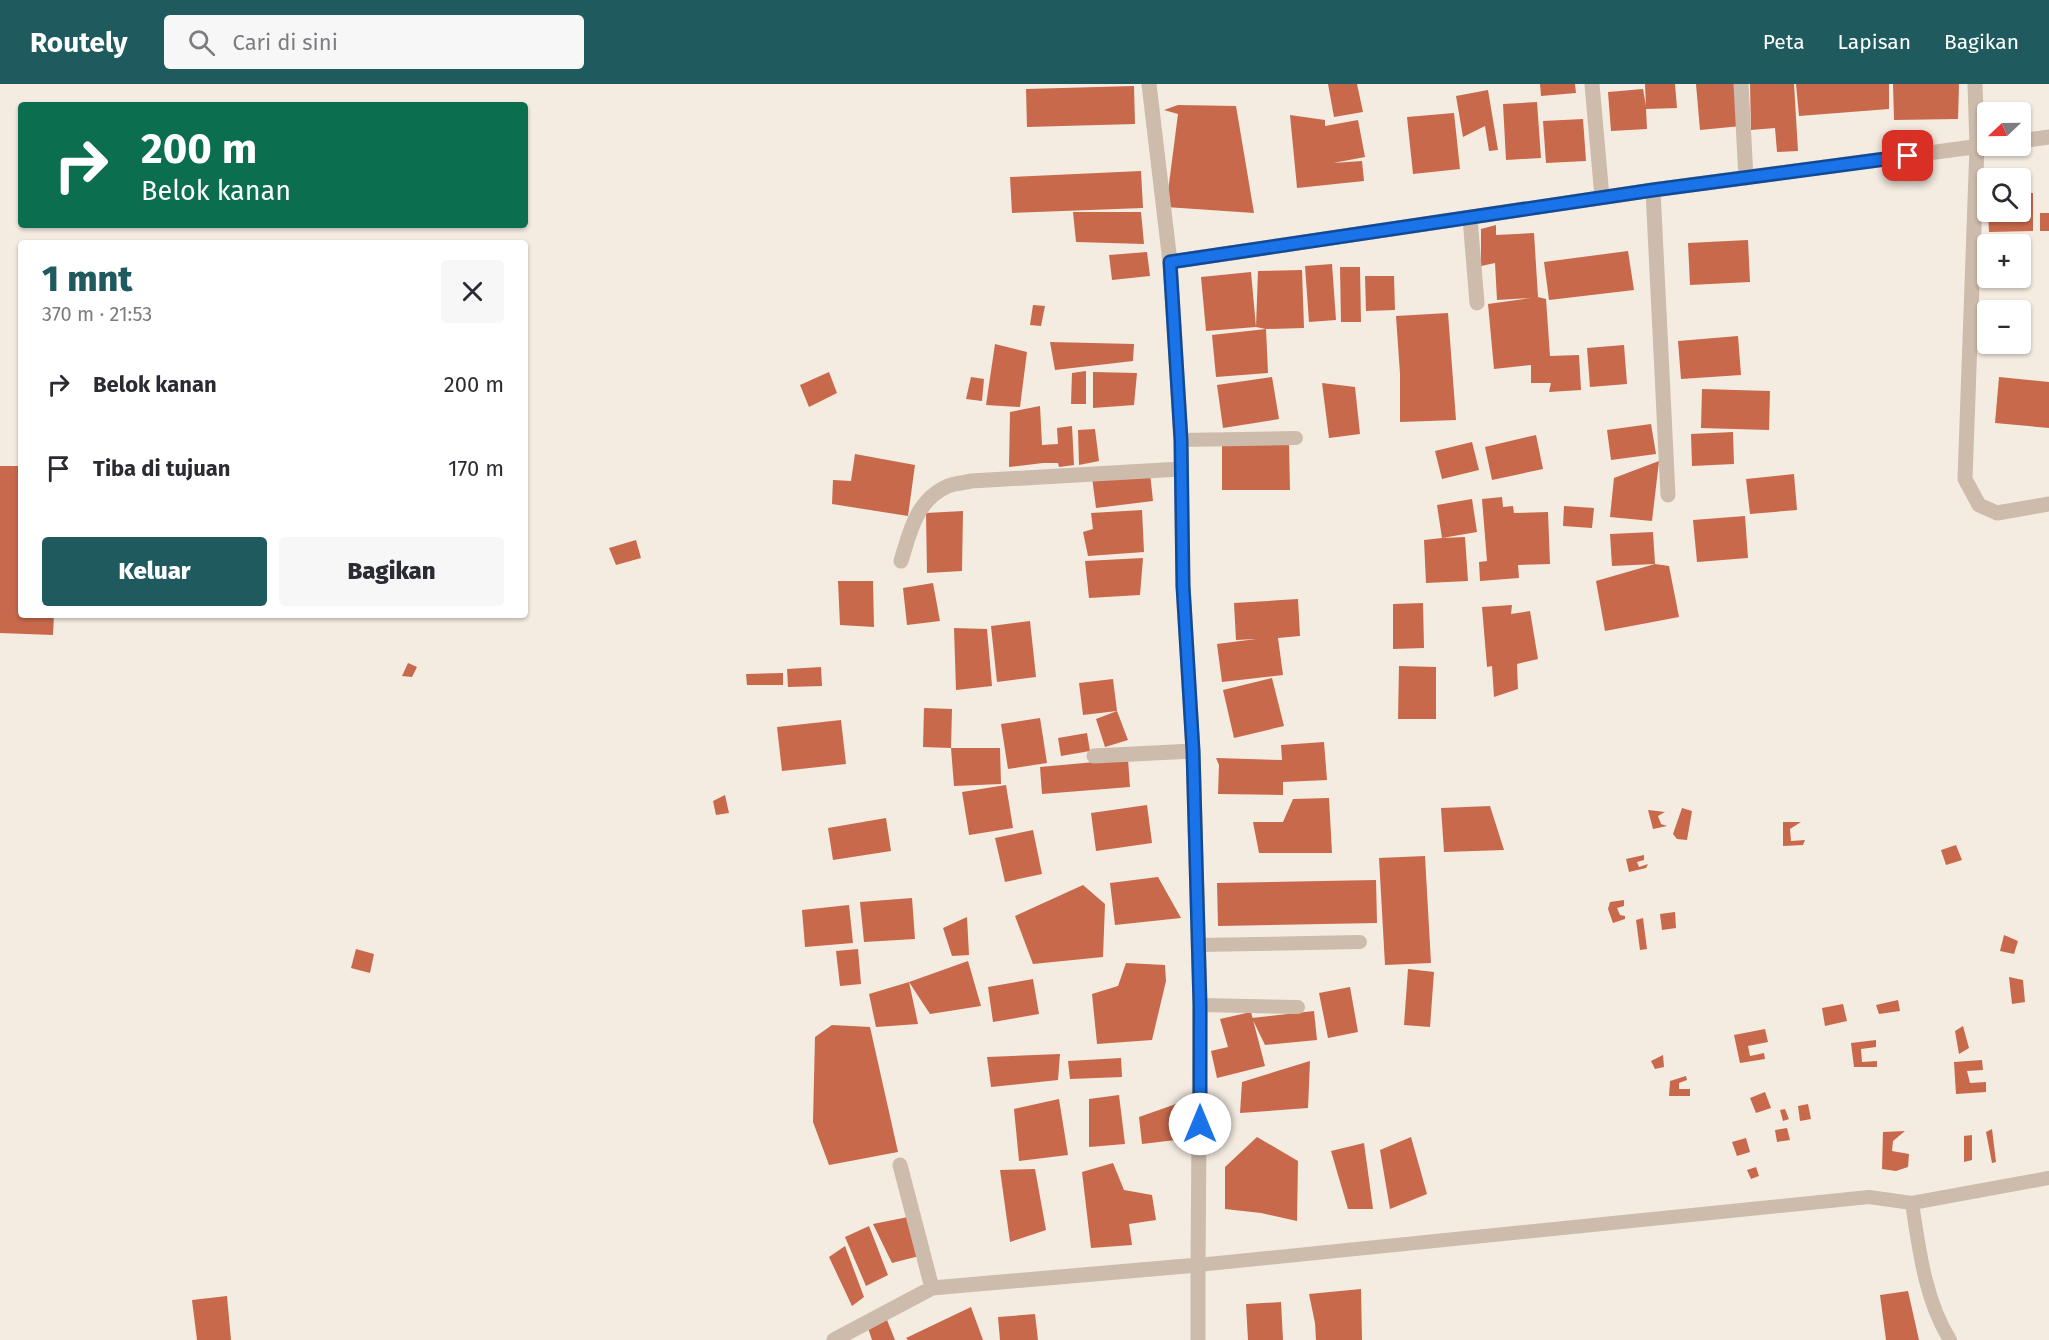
<!DOCTYPE html>
<html lang="id">
<head>
<meta charset="utf-8">
<style>
	body { margin:0; font-family:"Fira Sans",sans-serif; background:#f7f7f7; color:#2b2b33; height:100vh; display:flex; flex-direction:column; font-size:22px; white-space:nowrap }
	* { box-sizing:border-box; margin:0 }
	p { font-size:20px; color:#7c7c81 }
	.icon { flex:none; width:33px; height:33px; fill:none; stroke:currentColor; stroke-width:2; stroke-linecap:round; stroke-linejoin:round }
	.map { position:relative; flex:1; overflow:hidden }
	.sheet { position:absolute; left:18px; top:156px; width:510px; height:378px; display:flex; flex-direction:column; background:#fff; border-radius:6px; box-shadow:0 2px 4px #0004 }
	.sheet>* { flex:none }
	.banner { position:absolute; left:18px; top:18px; width:510px; height:126px; border-radius:6px; box-shadow:0 2px 4px #0004; background:#0b6e4f; color:#fff; overflow:hidden }
	.needle { width:39px; rotate:248deg }
	.buttons { position:absolute; left:1977px; top:18px; display:grid; gap:12px }
	.buttons a { display:grid; place-items:center; width:54px; height:54px; border-radius:6px; background:#fff; box-shadow:0 2px 4px #0004; font-size:30px }
	.pin { position:absolute; display:grid; place-items:center; width:51px; height:51px; color:#fff; margin:-26px; border-radius:12px; box-shadow:0 3px 9px #0006 }
	.me { position:absolute; width:66px; margin:-33px; rotate:0deg; stroke-linejoin:round; filter:drop-shadow(0 0 4px #0008) }
	.turn { display:flex; align-items:center; gap:21px; height:126px; padding:0 24px; font-size:27px }
	.turn .icon { width:78px; height:78px; stroke-width:2.5 }
	.turn b { display:block; font-size:42px; line-height:51px }
	.round { display:grid; place-items:center; flex:none; width:63px; height:63px; border-radius:6px; background:#f7f7f7 }
	.headline { display:flex; align-items:center; justify-content:space-between; height:102px; padding:0 24px }
	h1 { font-size:36px; font-weight:800; line-height:45px; color:#1f5a5e }
	.action { display:flex; gap:12px; margin-top:auto; padding:12px 24px }
	.action a { flex:1; height:69px; border-radius:6px; background:#1f5a5e; color:#fff; font-size:24px; font-weight:800; line-height:69px; text-align:center }
	.action a+a { background:#f7f7f7; color:#2b2b33 }
	ul { padding:0; list-style:none }
	li { display:flex; align-items:center; gap:18px; height:84px; padding:0 24px }
	li div { flex:1 }
	li b { display:block; font-size:22px }
	li em { font-style:normal }
	header { display:flex; align-items:center; gap:36px; box-sizing:border-box; height:84px; padding:0 30px; background:#1f5a5e; color:#fff }
	header strong { font-size:28px }
	nav { display:flex; gap:33px; margin-inline-start:auto; font-size:21px }
	.search { width:420px; height:54px; background:#f7f7f7; display:flex; align-items:center; gap:15px; box-sizing:border-box; padding:0 21px; border-radius:6px; color:#7c7c81; font-size:22px }
	.map>svg:first-child { display:block }
</style>
</head>
<body>
<header>
<strong>Routely</strong>
<div class="search"><svg class="icon" aria-label="search" viewBox="0 0 24 24"><circle cx="10" cy="10" r="6"/><path d="M15 15l6 6"/></svg>Cari di sini</div>
<nav><a>Peta</a><a>Lapisan</a><a>Bagikan</a></nav>
</header>
<div class="map">
<svg width="2049" height="1256" viewBox="0 0 2049 1256">
	<rect width="100%" height="100%" fill="#f4ebe1"/>
	<path fill="#c8694b" d="M 1328,0 L 1357,0 L 1363,28 L 1334,33 Z
		M 1540,0 L 1575,0 L 1576,9 L 1541,12 Z
		M 1645,0 L 1675,0 L 1677,24 L 1646,25 L 1647,45 L 1611,47 L 1608,8 L 1643,5 L 1646,22 Z
		M 1696,0 L 1738,0 L 1741,42 L 1700,46 Z
		M 1750,0 L 1794,0 L 1798,67 L 1777,68 L 1775,44 L 1751,46 Z
		M 1796,0 L 1889,0 L 1889,25 L 1799,32 Z
		M 1893,0 L 1959,0 L 1958,35 L 1894,36 Z
		M 1134,2 L 1135,40 L 1027,43 L 1026,5 Z
		M 1488,6 L 1498,66 L 1489,67 L 1485,42 L 1463,53 L 1456,12 Z
		M 1537,18 L 1541,74 L 1506,76 L 1503,20 Z
		M 1178,21 L 1236,22 L 1254,129 L 1166,123 L 1178,30 L 1164,26 Z
		M 1454,29 L 1460,85 L 1413,90 L 1407,33 Z
		M 1290,31 L 1325,36 L 1325,42 L 1358,36 L 1365,73 L 1333,79 L 1362,77 L 1364,97 L 1297,104 Z
		M 1583,35 L 1586,77 L 1546,79 L 1543,37 Z
		M 1141,87 L 1143,124 L 1012,129 L 1010,93 Z
		M 2020,109 L 2033,109 L 2033,147 L 1989,148 L 1988,128 L 2020,128 Z
		M 1073,128 L 1141,128 L 1144,160 L 1076,158 Z
		M 2040,129 L 2049,129 L 2049,147 L 2040,147 Z
		M 1496,141 L 1496,151 L 1534,149 L 1538,213 L 1546,215 L 1550,272 L 1579,271 L 1581,306 L 1549,308 L 1551,299 L 1531,299 L 1531,281 L 1494,285 L 1488,220 L 1532,214 L 1497,216 L 1495,179 L 1481,182 L 1481,145 Z
		M 1748,156 L 1750,198 L 1690,201 L 1688,159 Z
		M 1628,167 L 1634,206 L 1549,216 L 1544,178 Z
		M 1147,168 L 1150,192 L 1112,196 L 1109,171 Z
		M 1332,180 L 1336,236 L 1309,238 L 1305,182 Z
		M 1340,183 L 1360,183 L 1361,238 L 1341,238 Z
		M 1302,186 L 1304,244 L 1266,245 L 1256,243 L 1258,187 Z
		M 1251,188 L 1256,243 L 1206,247 L 1201,193 Z
		M 1365,192 L 1394,192 L 1395,226 L 1366,227 Z
		M 1033,221 L 1045,222 L 1041,242 L 1030,241 Z
		M 1448,229 L 1456,336 L 1400,338 L 1400,290 L 1396,232 Z
		M 1266,245 L 1268,289 L 1216,293 L 1212,251 Z
		M 1738,252 L 1741,291 L 1681,295 L 1678,257 Z
		M 1050,258 L 1134,260 L 1133,277 L 1055,286 Z
		M 995,260 L 1027,268 L 1020,323 L 986,321 Z
		M 1624,261 L 1627,300 L 1590,303 L 1587,264 Z
		M 1086,287 L 1086,320 L 1071,320 L 1072,289 Z
		M 829,288 L 837,309 L 809,323 L 800,301 Z
		M 1093,288 L 1137,289 L 1134,321 L 1093,324 Z
		M 971,293 L 984,295 L 982,317 L 966,315 Z
		M 1272,293 L 1279,335 L 1223,344 L 1217,301 Z
		M 1999,293 L 2049,298 L 2049,344 L 1995,339 Z
		M 1322,299 L 1355,303 L 1360,350 L 1329,354 Z
		M 1702,305 L 1770,307 L 1769,346 L 1701,344 Z
		M 1040,322 L 1042,361 L 1058,360 L 1057,344 L 1072,342 L 1074,381 L 1059,383 L 1058,379 L 1043,379 L 1009,383 L 1010,328 Z
		M 1651,340 L 1656,370 L 1611,376 L 1607,346 Z
		M 1095,345 L 1099,377 L 1079,381 L 1078,346 Z
		M 1733,348 L 1734,380 L 1692,382 L 1691,350 Z
		M 1536,351 L 1543,385 L 1492,396 L 1485,363 Z
		M 1222,357 L 1289,360 L 1290,406 L 1222,406 Z
		M 1472,358 L 1479,386 L 1442,395 L 1435,367 Z
		M 855,370 L 915,381 L 908,432 L 832,420 L 833,396 L 851,397 Z
		M 1659,377 L 1652,437 L 1610,433 L 1614,394 Z
		M 0,382 L 21,382 L 21,531 L 54,531 L 53,551 L 0,549 Z
		M 1150,389 L 1153,417 L 1096,424 L 1092,393 Z
		M 1794,390 L 1797,426 L 1750,430 L 1746,395 Z
		M 1502,413 L 1503,423 L 1513,422 L 1514,429 L 1548,428 L 1550,480 L 1518,481 L 1519,494 L 1480,497 L 1479,478 L 1487,477 L 1482,415 Z
		M 1472,415 L 1477,448 L 1442,454 L 1465,453 L 1468,497 L 1426,499 L 1424,456 L 1442,454 L 1437,421 Z
		M 1564,422 L 1594,424 L 1592,444 L 1563,442 Z
		M 1142,426 L 1144,468 L 1088,472 L 1083,448 L 1093,445 L 1091,429 Z
		M 963,427 L 962,487 L 927,489 L 926,429 Z
		M 1745,432 L 1748,474 L 1697,478 L 1693,436 Z
		M 1653,448 L 1655,480 L 1612,482 L 1610,450 Z
		M 636,456 L 641,474 L 616,481 L 609,464 Z
		M 1143,474 L 1140,511 L 1089,514 L 1085,477 Z
		M 1655,480 L 1669,482 L 1679,533 L 1605,547 L 1596,497 Z
		M 838,497 L 873,497 L 874,543 L 840,541 Z
		M 933,499 L 940,537 L 907,541 L 903,504 Z
		M 1298,515 L 1300,552 L 1278,554 L 1283,591 L 1222,598 L 1217,560 L 1256,555 L 1236,556 L 1234,519 Z
		M 1423,519 L 1424,564 L 1393,565 L 1393,520 Z
		M 1512,521 L 1511,530 L 1530,527 L 1538,575 L 1517,580 L 1518,605 L 1494,613 L 1492,582 L 1487,583 L 1482,523 Z
		M 1030,537 L 1036,593 L 997,598 L 991,542 Z
		M 954,544 L 987,545 L 992,602 L 956,606 Z
		M 408,579 L 417,583 L 412,593 L 402,592 Z
		M 1399,582 L 1436,583 L 1436,635 L 1398,635 Z
		M 821,583 L 822,602 L 788,603 L 787,585 Z
		M 783,589 L 783,601 L 747,601 L 746,590 Z
		M 1272,594 L 1284,642 L 1234,654 L 1223,606 Z
		M 1113,595 L 1117,627 L 1083,631 L 1079,599 Z
		M 924,624 L 952,625 L 951,664 L 923,663 Z
		M 1117,627 L 1128,656 L 1105,663 L 1096,635 Z
		M 1040,634 L 1047,679 L 1008,685 L 1001,640 Z
		M 841,636 L 846,680 L 782,687 L 777,643 Z
		M 1087,649 L 1090,667 L 1061,672 L 1058,654 Z
		M 1324,658 L 1327,696 L 1283,698 L 1283,711 L 1218,710 L 1219,681 L 1216,674 L 1282,676 L 1281,661 Z
		M 951,664 L 1000,664 L 1001,700 L 954,702 Z
		M 1128,675 L 1130,703 L 1042,710 L 1040,683 Z
		M 1006,701 L 1013,744 L 969,751 L 962,708 Z
		M 725,711 L 729,729 L 716,731 L 713,717 Z
		M 1329,714 L 1332,769 L 1259,769 L 1253,738 L 1283,738 L 1293,715 Z
		M 1147,721 L 1152,759 L 1096,767 L 1091,729 Z
		M 1490,722 L 1504,766 L 1444,768 L 1441,724 Z
		M 1682,724 L 1692,727 L 1687,756 L 1677,755 L 1673,750 Z
		M 1648,726 L 1665,728 L 1658,732 L 1661,740 L 1667,742 L 1653,745 Z
		M 886,734 L 891,767 L 833,776 L 828,744 Z
		M 1783,738 L 1801,738 L 1790,745 L 1791,757 L 1805,756 L 1803,761 L 1783,762 Z
		M 1033,746 L 1042,790 L 1005,798 L 995,754 Z
		M 1956,761 L 1962,776 L 1946,781 L 1941,766 Z
		M 1644,771 L 1644,776 L 1637,778 L 1639,783 L 1648,780 L 1646,784 L 1629,788 L 1626,775 Z
		M 1425,772 L 1431,879 L 1385,881 L 1379,774 Z
		M 1158,793 L 1181,834 L 1115,841 L 1110,799 Z
		M 1376,796 L 1377,839 L 1218,842 L 1217,799 Z
		M 1083,801 L 1105,820 L 1103,873 L 1033,880 L 1015,832 Z
		M 912,814 L 915,855 L 864,858 L 860,818 Z
		M 1624,816 L 1624,822 L 1617,824 L 1620,831 L 1625,832 L 1625,835 L 1613,839 L 1608,825 L 1610,818 Z
		M 849,821 L 853,859 L 805,863 L 802,826 Z
		M 1675,828 L 1676,844 L 1662,846 L 1660,830 Z
		M 967,833 L 969,871 L 952,872 L 943,844 Z
		M 1643,834 L 1647,865 L 1640,866 L 1636,836 Z
		M 2004,851 L 2018,857 L 2014,870 L 2000,867 Z
		M 356,865 L 374,870 L 370,889 L 351,884 Z
		M 858,865 L 861,900 L 840,902 L 836,867 Z
		M 968,877 L 981,922 L 930,930 L 909,898 Z
		M 1126,879 L 1165,881 L 1166,897 L 1152,956 L 1097,960 L 1092,910 L 1118,902 Z
		M 1408,885 L 1434,888 L 1430,943 L 1404,941 Z
		M 2009,893 L 2023,896 L 2025,918 L 2012,920 Z
		M 1033,895 L 1039,930 L 993,938 L 988,903 Z
		M 909,898 L 918,940 L 876,943 L 869,910 Z
		M 1350,903 L 1358,948 L 1328,954 L 1319,909 Z
		M 1898,916 L 1900,927 L 1879,930 L 1876,921 Z
		M 1843,920 L 1847,937 L 1825,942 L 1822,924 Z
		M 1314,927 L 1317,956 L 1265,961 L 1252,934 Z
		M 1251,928 L 1265,982 L 1217,994 L 1211,967 L 1228,963 L 1220,935 Z
		M 832,941 L 870,943 L 898,1068 L 829,1081 L 813,1038 L 815,953 Z
		M 1963,942 L 1969,964 L 1959,970 L 1955,947 Z
		M 1765,945 L 1768,958 L 1748,962 L 1750,972 L 1764,969 L 1765,975 L 1740,979 L 1734,951 Z
		M 1876,956 L 1876,963 L 1861,965 L 1862,978 L 1877,977 L 1877,983 L 1854,983 L 1851,959 Z
		M 1060,970 L 1058,996 L 991,1003 L 987,973 Z
		M 1663,971 L 1664,983 L 1655,985 L 1651,977 Z
		M 1121,974 L 1122,993 L 1070,995 L 1068,977 Z
		M 1982,976 L 1983,986 L 1967,987 L 1970,999 L 1986,998 L 1986,1008 L 1956,1010 L 1954,978 Z
		M 1310,977 L 1308,1024 L 1240,1029 L 1242,998 Z
		M 1686,992 L 1687,996 L 1679,999 L 1679,1005 L 1690,1005 L 1690,1012 L 1669,1012 L 1670,997 Z
		M 1765,1008 L 1771,1024 L 1756,1029 L 1750,1014 Z
		M 1119,1011 L 1125,1060 L 1089,1063 L 1089,1015 Z
		M 1059,1015 L 1068,1071 L 1019,1077 L 1014,1025 Z
		M 1176,1020 L 1184,1055 L 1142,1060 L 1139,1033 Z
		M 1808,1020 L 1811,1035 L 1800,1037 L 1798,1022 Z
		M 1785,1025 L 1789,1035 L 1783,1037 L 1780,1026 Z
		M 1787,1044 L 1790,1056 L 1777,1058 L 1775,1046 Z
		M 1992,1045 L 1996,1078 L 1992,1079 L 1986,1048 Z
		M 1905,1047 L 1893,1057 L 1892,1067 L 1909,1070 L 1908,1083 L 1896,1087 L 1882,1085 L 1883,1048 Z
		M 1972,1051 L 1972,1076 L 1964,1078 L 1964,1052 Z
		M 1257,1053 L 1298,1077 L 1297,1137 L 1261,1129 L 1225,1125 L 1225,1083 Z
		M 1411,1053 L 1427,1110 L 1390,1125 L 1380,1066 Z
		M 1746,1054 L 1750,1068 L 1737,1072 L 1732,1058 Z
		M 1364,1059 L 1373,1125 L 1348,1125 L 1331,1067 Z
		M 1113,1079 L 1124,1106 L 1152,1111 L 1156,1136 L 1129,1140 L 1132,1161 L 1091,1164 L 1082,1088 Z
		M 1756,1083 L 1759,1092 L 1751,1095 L 1747,1086 Z
		M 1035,1085 L 1046,1146 L 1010,1158 L 1000,1086 Z
		M 908,1133 L 923,1171 L 892,1179 L 873,1140 Z
		M 869,1142 L 888,1191 L 866,1202 L 845,1153 Z
		M 845,1162 L 864,1213 L 852,1222 L 829,1173 Z
		M 1361,1205 L 1362,1256 L 1316,1256 L 1315,1239 L 1309,1210 Z
		M 1908,1207 L 1919,1256 L 1886,1256 L 1880,1211 Z
		M 227,1212 L 231,1256 L 197,1256 L 192,1216 Z
		M 1281,1218 L 1283,1256 L 1248,1256 L 1246,1220 Z
		M 971,1223 L 983,1256 L 908,1256 L 906,1254 Z
		M 1035,1230 L 1038,1256 L 1000,1256 L 998,1233 Z
		M 887,1236 L 895,1256 L 872,1256 L 868,1244 Z"/>
	<g fill="none" stroke-linecap="round" stroke-linejoin="round">
		<path stroke="#cdbbac" stroke-width="14" d="M 1181,356 L 1296,354
			M 1198,861 L 1360,858
			M 1200,921 L 1298,923
			M 1912,1119 L 2049,1094
			M 1198,1181 L 1869,1113 L 1912,1119 C 1919,1165 1925,1216 1950,1256"/>
		<path stroke="#cdbbac" stroke-width="15" d="M 1592,0 L 1602,113
			M 1741,0 L 1746,94
			M 1975,0 L 1977,62 L 1965,395 L 1979,421 L 1997,429 L 2049,420
			M 2020,57 L 2049,53
			M 1653,106 L 1668,411
			M 1470,134 L 1477,219
			M 1170,178 L 1653,106 L 1988,61
			M 901,477 C 910,448 916,416 948,402 C 955,399 964,399 971,397 L 1181,385
			M 1094,672 L 1193,667
			M 900,1081 L 932,1204
			M 834,1256 L 932,1204 L 1198,1181 L 1200,921 L 1193,667 L 1183,502 L 1181,356 L 1170,178 L 1149,0
			M 1198,1256 L 1198,1181"/>
	</g>
	<g fill="none" stroke-linecap="round" stroke-linejoin="round">
		<g stroke="#114b97" stroke-width="15">
			<path id="route" d="M 1200,1040 L 1200,921 L 1193,667 L 1183,502 L 1181,356 L 1170,178 L 1653,106 L 1908,72"/>
		</g>
		<use href="#route" stroke="#1a73e8" stroke-width="10"/>
	</g>
</svg>
<div class="buttons">
<a><svg class="needle" viewBox="-14 -14 28 28"><path d="M0-13l5 13h-10z" fill="#e53935"/><path d="M0 13l5-13h-10z" fill="#7c7c81"/></svg></a>
<a><svg class="icon" aria-label="search" viewBox="0 0 24 24"><circle cx="10" cy="10" r="6"/><path d="M15 15l6 6"/></svg></a>
<a>+</a>
<a>−</a>
</div>
<div class="pin" style="left:1908px;top:72px;background:#d93025"><svg class="icon" aria-label="arrive" viewBox="0 0 24 24"><path d="M6 21V4h12l-3 4 3 4H6"/></svg></div>
<svg class="me" style="left:1200px;top:1040px" viewBox="-20 -20 40 40"><circle r="19" fill="#fff"/><path d="M0-13L10 11 0 6-10 11z" fill="#1a73e8"/></svg>
<div class="banner">
<div class="turn"><svg class="icon" aria-label="right" viewBox="0 0 24 24"><path d="M7 20v-9h11M14 6l5 5-5 5"/></svg><div><b>200 m</b>Belok kanan</div></div>
</div>
<section class="sheet">
<div class="headline"><div><h1>1 mnt</h1><p>370 m · 21:53</p></div><a class="round"><svg class="icon" aria-label="close" viewBox="0 0 24 24"><path d="M6 6l12 12M18 6L6 18"/></svg></a></div>
<ul>
<li><svg class="icon" aria-label="right" viewBox="0 0 24 24"><path d="M7 20v-9h11M14 6l5 5-5 5"/></svg><div><b>Belok kanan</b></div><em>200 m</em></li>
<li><svg class="icon" aria-label="arrive" viewBox="0 0 24 24"><path d="M6 21V4h12l-3 4 3 4H6"/></svg><div><b>Tiba di tujuan</b></div><em>170 m</em></li>
</ul>
<div class="action"><a>Keluar</a><a>Bagikan</a></div>
</section>
</div>
</body>
</html>
